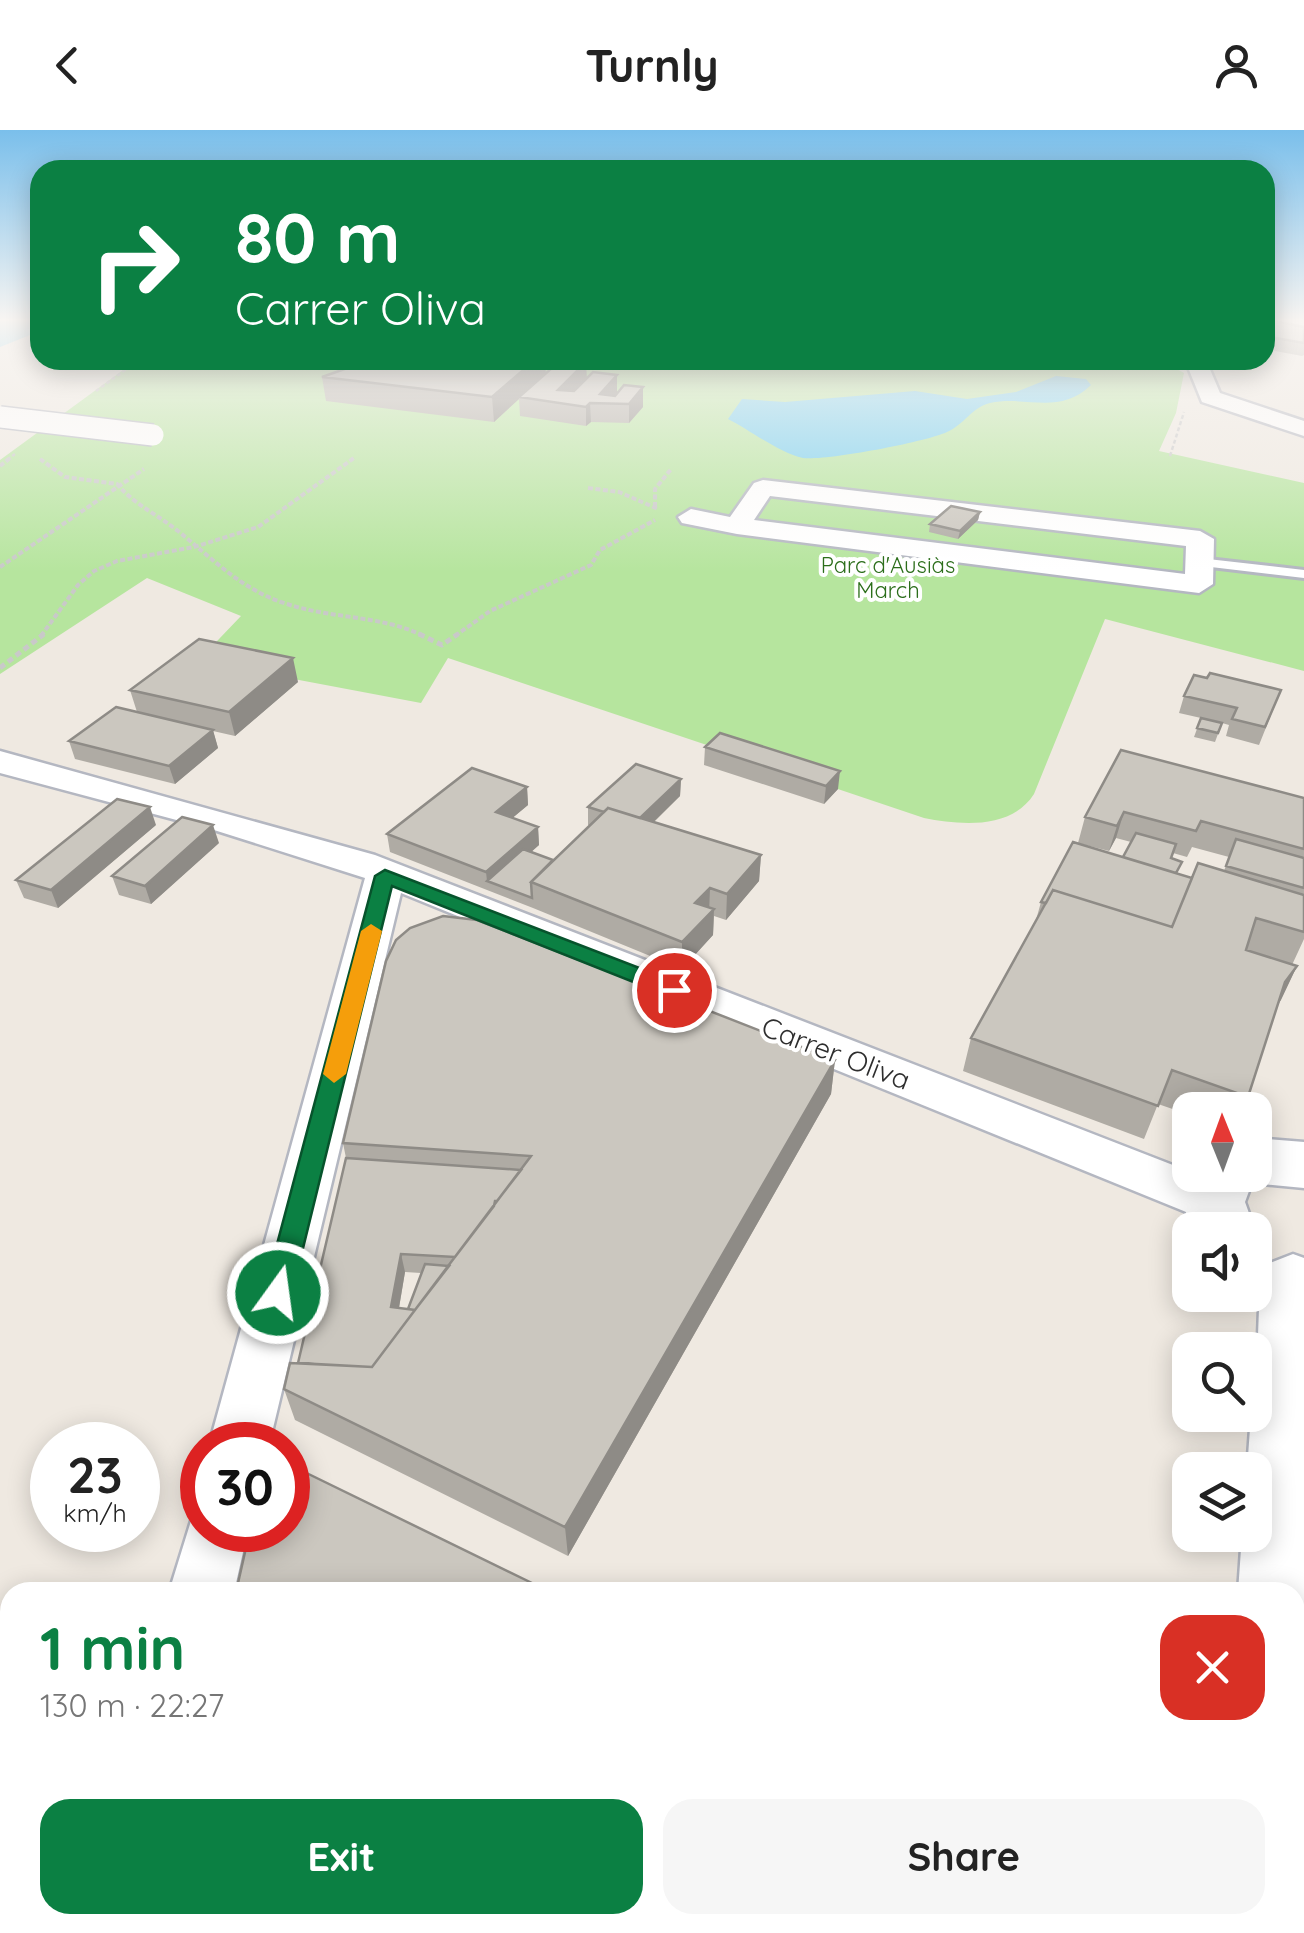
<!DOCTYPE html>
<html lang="en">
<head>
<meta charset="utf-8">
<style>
	body { margin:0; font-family:Quicksand,sans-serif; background:#f6f6f6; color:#222; height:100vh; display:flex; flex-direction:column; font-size:38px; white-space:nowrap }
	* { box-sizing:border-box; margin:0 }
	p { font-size:32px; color:#767676 }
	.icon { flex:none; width:55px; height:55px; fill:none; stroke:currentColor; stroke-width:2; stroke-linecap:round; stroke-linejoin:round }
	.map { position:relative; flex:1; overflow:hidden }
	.drawer { position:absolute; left:0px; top:1452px; width:1305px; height:352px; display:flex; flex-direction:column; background:#fff; border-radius:30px 30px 0 0; box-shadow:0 5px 25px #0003 }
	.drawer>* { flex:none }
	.guide { position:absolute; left:30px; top:30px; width:1245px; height:210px; border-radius:30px; box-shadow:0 5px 25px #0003; background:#0b8043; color:#fff; overflow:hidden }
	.needle { width:65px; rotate:359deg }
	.fabs { position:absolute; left:1172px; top:962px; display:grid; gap:20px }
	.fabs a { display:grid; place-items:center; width:100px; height:100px; border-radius:20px; background:#fff; box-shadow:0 5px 25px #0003; font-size:50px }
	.speed { position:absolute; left:30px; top:1292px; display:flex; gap:20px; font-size:50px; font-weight:700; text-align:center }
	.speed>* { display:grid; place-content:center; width:130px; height:130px; border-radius:50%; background:#fff; box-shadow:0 5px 25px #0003; line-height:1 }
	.speed small { font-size:25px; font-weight:400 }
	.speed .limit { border:15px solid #d22; background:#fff; color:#111 }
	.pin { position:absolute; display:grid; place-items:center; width:85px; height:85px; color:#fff; margin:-42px; border:5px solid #fff; border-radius:50%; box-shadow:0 2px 10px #0007 }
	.me { position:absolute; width:110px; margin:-55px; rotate:14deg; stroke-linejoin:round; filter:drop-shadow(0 0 8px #0008) }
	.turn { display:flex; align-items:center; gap:35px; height:210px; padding:0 40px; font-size:45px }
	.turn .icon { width:130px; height:130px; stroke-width:2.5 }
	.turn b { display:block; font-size:70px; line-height:85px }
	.round { display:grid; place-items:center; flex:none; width:105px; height:105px; border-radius:30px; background:#f6f6f6 }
	.headline { display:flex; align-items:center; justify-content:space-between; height:170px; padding:0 40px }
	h1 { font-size:60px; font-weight:700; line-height:75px; color:#0b8043 }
	.action { display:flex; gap:20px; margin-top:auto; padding:20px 40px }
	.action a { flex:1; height:115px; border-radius:30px; background:#0b8043; color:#fff; font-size:40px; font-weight:700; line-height:115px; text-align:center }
	.action a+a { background:#f6f6f6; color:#222 }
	header { display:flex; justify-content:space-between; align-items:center; height:130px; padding:0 40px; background:#fff; font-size:45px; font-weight:700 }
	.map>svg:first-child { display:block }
</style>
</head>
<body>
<header><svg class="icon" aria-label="back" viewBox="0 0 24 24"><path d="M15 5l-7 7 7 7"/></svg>Turnly<svg class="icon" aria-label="person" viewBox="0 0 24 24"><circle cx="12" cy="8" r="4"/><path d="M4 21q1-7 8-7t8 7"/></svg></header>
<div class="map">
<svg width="1304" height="1803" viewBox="0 0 1304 1803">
	<rect width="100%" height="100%" fill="#efe9e1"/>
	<path fill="#b6e59e" d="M 137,230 L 1162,231 L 1184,243 L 1176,283 L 1159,321 L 1304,353 L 1304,541 L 1105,489 L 1034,664 C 1011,700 960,695 924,688 L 448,528 L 421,573 L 198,531 L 241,486 L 147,448 L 0,544 L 0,330 Z"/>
	<path fill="#75cff0" d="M 1056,246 L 1086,249 L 1091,255 C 1059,286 1026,265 990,273 C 971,278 965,294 947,302 C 926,312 825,331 803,328 C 779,323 750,300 728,289 L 742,269 L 785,272 L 915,261 L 967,269 L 1016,262 Z"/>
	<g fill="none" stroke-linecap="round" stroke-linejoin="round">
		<path fill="#75cff0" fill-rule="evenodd" d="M 40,189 L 40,201 L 0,217 L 0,191 Z"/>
		<g stroke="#b4b7c1" stroke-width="6">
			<path id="lane" d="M 1199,428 L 1304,440 L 1304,448 L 1194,435 L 1192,432 Z"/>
		</g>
		<g stroke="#b4b7c1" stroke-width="5">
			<path id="street" d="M 1185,230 L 1206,230 L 1220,263 L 1304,291 L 1304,306 L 1202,272 Z
				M 763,350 L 1200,401 L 1214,409 L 1213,454 L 1199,463 L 737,404 L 682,393 L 678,387 L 691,379 L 730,387 L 754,353 ZM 770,366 L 1186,416 L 1185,444 L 754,390 Z
				M 0,621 L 375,725 L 1232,1058 L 1240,1072 L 1232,1086 L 1214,1092 L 1196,1086 L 401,763 L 269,1315 L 209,1315 L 365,748 L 214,700 L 0,643 Z
				M 202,1375 L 202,1400 L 248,1400 L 234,1462 L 169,1462 L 195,1378 Z
				M 77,1795 L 155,1795 L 153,1803 L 75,1803 Z"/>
		</g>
		<g stroke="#b4b7c1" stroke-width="5">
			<path id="secondary" d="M 1265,189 L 1304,189 L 1304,202 L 1265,198 Z
				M 1255,1008 L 1304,1012 L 1304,1058 L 1252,1053 L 1245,1072 L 1255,1100 L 1191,1100 L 1183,1072 L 1194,1045 L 1255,1045 Z
				M 1293,1124 L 1304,1128 L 1304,1491 L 1295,1495 L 1295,1462 L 1238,1462 L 1242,1405 L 1255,1405 L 1255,1340 L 1247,1340 L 1251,1285 L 1255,1285 L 1260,1152 L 1270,1133 Z
				M 1295,1759 L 1304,1768 L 1304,1803 L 1221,1803 L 1221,1795 L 1295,1795 Z"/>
		</g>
		<path stroke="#c9c9c9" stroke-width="2.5" stroke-dasharray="4 2.5" stroke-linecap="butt" d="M 96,261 L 139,230
			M 1170,326 L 1184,282
			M 7,330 L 15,324"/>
		<path stroke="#c9c9c9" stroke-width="4" stroke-dasharray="5 2.5" stroke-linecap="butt" d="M 40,329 L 65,347 L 117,354 C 136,376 157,384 178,401 C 214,430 242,460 287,474 C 332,489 381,485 424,506
			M 0,336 L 10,328
			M 588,358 L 619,362 L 658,379
			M 655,377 L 655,359 L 672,338
			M 0,437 L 144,339
			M 41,506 L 78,455 L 94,441 L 117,431 L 194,417 L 258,397 L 354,328
			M 455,506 L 490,481 L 591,435 L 600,420 L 655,390"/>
		<path stroke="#c9c9c9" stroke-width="5" stroke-dasharray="6 4" stroke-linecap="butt" d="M 419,504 L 442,515 L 458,504
			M 0,538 L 44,504"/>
		<use href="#lane" fill="#fff" fill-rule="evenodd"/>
		<use href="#street" fill="#fff" fill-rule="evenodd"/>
		<use href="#secondary" fill="#fff" fill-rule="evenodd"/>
		<g stroke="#b4b7c1" stroke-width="24" stroke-linecap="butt">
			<path id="street-bridge" d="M 0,287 L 153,305"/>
		</g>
		<use href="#street-bridge" stroke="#fff" stroke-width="21"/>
	</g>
	<path fill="#afaba4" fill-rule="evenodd" d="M 1265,193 L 1304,197 L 1304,225 L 1302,226 L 1265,219 Z
		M 546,243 L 587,248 L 617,263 L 643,257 L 643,277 L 629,293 L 591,292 L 586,296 L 520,286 L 519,269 L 494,292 L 326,271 L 322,247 Z
		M 980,382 L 978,390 L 958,409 L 929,402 L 930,394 Z
		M 298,552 L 235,606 L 213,601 L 218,618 L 175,654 L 75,629 L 69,611 L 137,582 L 130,560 Z
		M 1281,560 L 1259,615 L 1226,606 L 1229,595 L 1222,593 L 1215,612 L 1194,607 L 1201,588 L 1179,583 L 1184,566 Z
		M 705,617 L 838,659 L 824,674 L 704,635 Z
		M 1121,620 L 1304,668 L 1304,809 L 1292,835 L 1297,836 L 1278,875 L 1248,967 L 1242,980 L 1190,980 L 1190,985 L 1158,974 L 1144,1009 L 963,941 L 971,908 L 1036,790 L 1041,772 L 1123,727 L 1131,712 L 1116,708 L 1109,721 L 1078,713 L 1085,687 ZM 1192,717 L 1229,727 L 1224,741 L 1192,748 L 1177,744 L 1171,728 L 1173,723 L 1187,727 Z
		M 681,649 L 680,666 L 654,692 L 761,725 L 759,751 L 726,790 L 714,786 L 713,805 L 682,839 L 533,778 L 390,722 L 387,704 L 527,657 L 528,675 L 512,688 L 538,697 L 539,715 L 531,722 L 553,730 L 590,695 L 588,695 L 588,677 Z
		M 156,695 L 58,778 L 24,768 L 16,750 Z
		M 219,713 L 151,774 L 119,765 L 112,746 Z
		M 835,930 L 831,964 L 568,1426 L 295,1290 L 284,1259 L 298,1233 L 346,1028 L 343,1013 ZM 405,1142 L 421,1143 L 408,1179 L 399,1178 Z"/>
	<path fill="#8e8b86" d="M 535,230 L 545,230 L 546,245 L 519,267 L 519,269 L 494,292 L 492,267 Z
		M 586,232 L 587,250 L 565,273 L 558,260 Z
		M 617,245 L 617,264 L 609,273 L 600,264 Z
		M 643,257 L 643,277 L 629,293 L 629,274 Z
		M 590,273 L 591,292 L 586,296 L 586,277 Z
		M 980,382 L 978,390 L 958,409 L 960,401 Z
		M 293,528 L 298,552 L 235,606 L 229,582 Z
		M 213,600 L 218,618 L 175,654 L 169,636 Z
		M 840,641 L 838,659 L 824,674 L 826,656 Z
		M 681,649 L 680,666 L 634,711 L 634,693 Z
		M 527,657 L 528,675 L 498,700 L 496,682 Z
		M 150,677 L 156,695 L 58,778 L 51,760 Z
		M 1124,682 L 1116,708 L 1109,721 L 1117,696 Z
		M 213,695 L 219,713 L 151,774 L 145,756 Z
		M 538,697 L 539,715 L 495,754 L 487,751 L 486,742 Z
		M 761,725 L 759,751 L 726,790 L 727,764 Z
		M 710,758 L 709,784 L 714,779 L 713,805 L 682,839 L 682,812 L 695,773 Z
		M 1297,836 L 1281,870 L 1270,885 L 1285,852 Z
		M 835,930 L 831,964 L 568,1426 L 565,1397 Z
		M 401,1124 L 405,1142 L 396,1195 L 391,1177 Z"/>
	<path fill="#cbc7bf" stroke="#8e8b86" stroke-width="2.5" d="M 1271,190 L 1304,197 L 1304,213 L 1265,206 L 1265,193 Z
		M 370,230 L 535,230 L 492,267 L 322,247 Z
		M 561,230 L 586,232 L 558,260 L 574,261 L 593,242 L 617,245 L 600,264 L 615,266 L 624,255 L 643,257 L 629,274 L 590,273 L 586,277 L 519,267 Z
		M 951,376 L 980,382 L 960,401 L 930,394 Z
		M 199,509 L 293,528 L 229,582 L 130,560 Z
		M 1210,543 L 1281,560 L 1265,597 L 1232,589 L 1237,578 L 1184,566 L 1194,545 L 1207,548 Z
		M 116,577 L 213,600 L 169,636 L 69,611 Z
		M 1201,588 L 1222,593 L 1218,603 L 1197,598 Z
		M 720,603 L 840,641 L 826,656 L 705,617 Z
		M 1121,620 L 1304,668 L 1304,719 L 1201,691 L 1196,701 L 1124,682 L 1117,696 L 1085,687 Z
		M 636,634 L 681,649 L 640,688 L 608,678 L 604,682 L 588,677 Z
		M 472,638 L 527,657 L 496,682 L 538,697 L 486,742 L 387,704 Z
		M 117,669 L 150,677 L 51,760 L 16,750 Z
		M 608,678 L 761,725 L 727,764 L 710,758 L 695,773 L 714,779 L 682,812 L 531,752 Z
		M 182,687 L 213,695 L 145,756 L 112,746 Z
		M 1136,703 L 1176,714 L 1171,728 L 1182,732 L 1176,743 L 1123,727 Z
		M 1236,709 L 1304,728 L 1304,758 L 1226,736 Z
		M 1073,712 L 1192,748 L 1172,797 L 1053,760 L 1046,773 L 1041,772 Z
		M 523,719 L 553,730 L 531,752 L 532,768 L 487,751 Z
		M 1198,733 L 1304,765 L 1304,802 L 1256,788 L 1246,820 L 1297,836 L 1285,852 L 1248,967 L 1172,940 L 1158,976 L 971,908 L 1053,760 L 1172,797 Z
		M 443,786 L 477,790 L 835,930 L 565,1397 L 284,1259 L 290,1233 L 372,1237 L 531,1026 L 343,1013 L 386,831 L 396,810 L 410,798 Z
		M 346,1028 L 521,1040 L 497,1071 L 495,1071 L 494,1076 L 455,1127 L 401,1124 L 391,1177 L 415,1180 L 372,1237 L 298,1233 Z
		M 425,1134 L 449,1136 L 415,1180 L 408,1179 Z
		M 288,1334 L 534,1454 L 547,1462 L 236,1462 L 250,1400 L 288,1400 Z
		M 158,1795 L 749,1795 L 765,1803 L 156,1803 Z"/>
	<linearGradient id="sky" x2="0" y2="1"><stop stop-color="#7abfeb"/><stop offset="0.43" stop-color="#f8f5f2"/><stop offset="1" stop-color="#f8f5f2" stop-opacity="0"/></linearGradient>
	<rect width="1304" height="442" fill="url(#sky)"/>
	<path fill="#0b8043" stroke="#07532c" stroke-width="2.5" d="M 385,740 L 681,854 L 684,860 L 681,865 L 666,865 L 392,756 L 292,1163 L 288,1171 L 268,1171 L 264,1163 L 375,746 Z"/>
	<path fill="#f59e0b" d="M 371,794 L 382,801 L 346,944 L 334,953 L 323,944 L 361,801 Z"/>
	<g text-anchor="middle" stroke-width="8" stroke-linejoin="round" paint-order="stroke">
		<g font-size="22" fill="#2c6e1b" stroke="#fff">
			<text x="888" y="443">Parc d'Ausiàs<tspan x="888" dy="25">March</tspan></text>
		</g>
		<g font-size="28" fill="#2e2e2e" stroke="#fff">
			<text transform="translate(836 923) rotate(21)" y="10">Carrer Oliva</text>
		</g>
	</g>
</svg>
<div class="fabs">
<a><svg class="needle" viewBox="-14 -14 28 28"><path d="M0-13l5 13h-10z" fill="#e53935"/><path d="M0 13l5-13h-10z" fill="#767676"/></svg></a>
<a><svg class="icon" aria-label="sound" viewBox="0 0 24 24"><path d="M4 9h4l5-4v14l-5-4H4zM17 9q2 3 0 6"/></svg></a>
<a><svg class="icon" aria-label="search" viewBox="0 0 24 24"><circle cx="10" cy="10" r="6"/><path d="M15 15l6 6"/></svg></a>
<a><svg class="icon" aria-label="layers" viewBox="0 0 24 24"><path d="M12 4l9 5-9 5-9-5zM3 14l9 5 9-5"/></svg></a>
</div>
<div class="speed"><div>23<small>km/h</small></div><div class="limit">30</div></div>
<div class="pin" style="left:674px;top:860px;background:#d93025"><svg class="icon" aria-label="arrive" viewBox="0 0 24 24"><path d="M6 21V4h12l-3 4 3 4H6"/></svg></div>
<svg class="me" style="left:278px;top:1163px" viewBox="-20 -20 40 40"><circle r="17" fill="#0b8043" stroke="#fff" stroke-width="3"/><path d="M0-11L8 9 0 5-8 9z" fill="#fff"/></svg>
<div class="guide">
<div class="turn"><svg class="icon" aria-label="right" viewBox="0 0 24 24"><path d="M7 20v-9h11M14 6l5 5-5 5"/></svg><div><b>80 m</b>Carrer Oliva</div></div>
</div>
<section class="drawer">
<div class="headline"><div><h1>1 min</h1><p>130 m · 22:27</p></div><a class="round" style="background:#d93025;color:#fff"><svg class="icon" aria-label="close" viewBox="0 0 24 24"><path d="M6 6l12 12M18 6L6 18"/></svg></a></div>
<div class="action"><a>Exit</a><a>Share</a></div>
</section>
</div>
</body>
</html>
